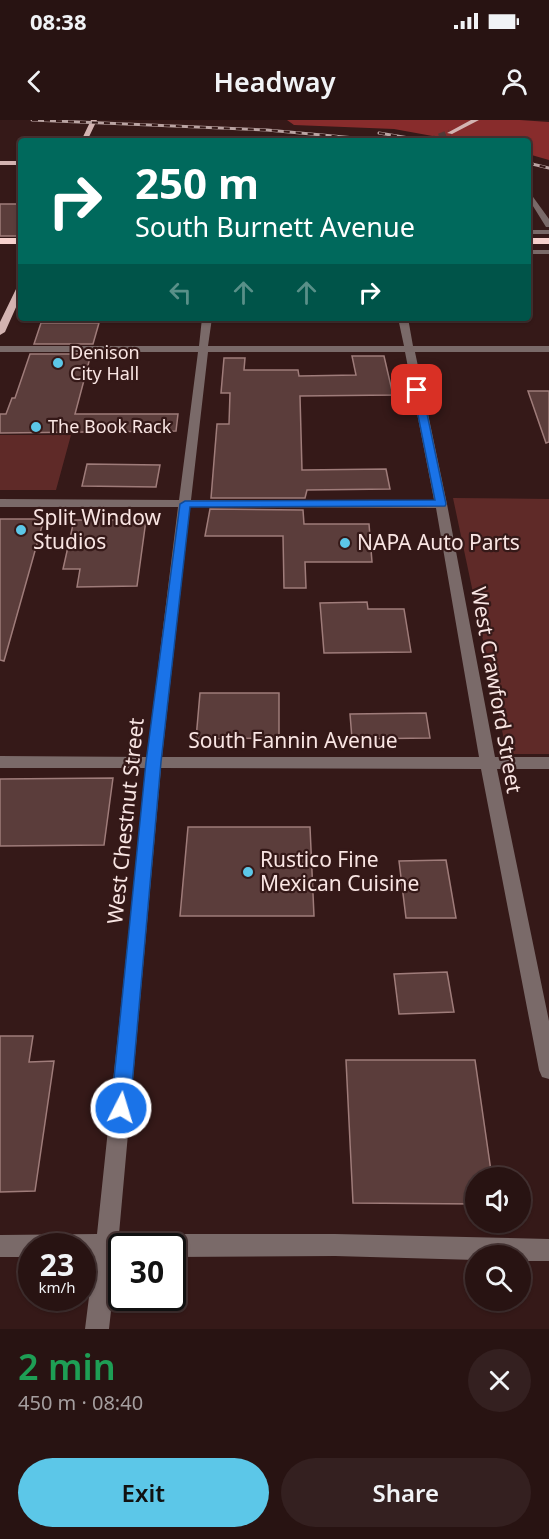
<!DOCTYPE html>
<html lang="en">
<head>
<meta charset="utf-8">
<style>
	body { margin:0; font-family:"Noto Sans",sans-serif; background:#342020; color:#f1f3f6; height:100vh; display:flex; flex-direction:column; font-size:22px; white-space:nowrap }
	* { box-sizing:border-box; margin:0 }
	p { font-size:20px; color:#a59e9f }
	.icon { flex:none; width:33px; height:33px; fill:none; stroke:currentColor; stroke-width:2; stroke-linecap:round; stroke-linejoin:round }
	.map { position:relative; height:1209px; overflow:hidden }
	.drawer { display:flex; flex-direction:column; background:#281312; flex:1 }
	.drawer>* { flex:none }
	.guide { position:absolute; left:18px; top:18px; width:513px; height:183px; border-radius:6px; box-shadow:0 2px 4px #0004,0 0 0 2px #443232; background:#00695c; color:#fff; overflow:hidden }
	.controls { position:absolute; left:465px; top:1047px; display:grid; gap:12px }
	.controls a { display:grid; place-items:center; width:66px; height:66px; border-radius:50%; background:#281312; box-shadow:0 2px 4px #0004,0 0 0 2px #443232; font-size:30px }
	.speed { position:absolute; left:18px; top:1113px; display:flex; gap:12px; font-size:30px; font-weight:700; text-align:center }
	.speed>* { display:grid; place-content:center; width:78px; height:78px; border-radius:50%; background:#281312; box-shadow:0 2px 4px #0004,0 0 0 2px #443232; line-height:1 }
	.speed small { font-size:15px; font-weight:400 }
	.speed .limit { border:3px solid #111; border-radius:9px; background:#fff; color:#111 }
	.pin { position:absolute; display:grid; place-items:center; width:51px; height:51px; color:#fff; margin:-26px; border-radius:12px; box-shadow:0 3px 9px #0006 }
	.me { position:absolute; width:66px; margin:-33px; rotate:5deg; stroke-linejoin:round; filter:drop-shadow(0 0 4px #0008) }
	.turn { display:flex; align-items:center; gap:21px; height:126px; padding:0 18px; font-size:27px }
	.turn .icon { width:78px; height:78px; stroke-width:2.5 }
	.turn b { display:block; font-size:42px; line-height:51px }
	.lanes { display:flex; align-items:center; height:57px; padding:0 18px; background:#0003; justify-content:center; gap:30px; direction:ltr }
	.lanes .off { opacity:.35 }
	.round { display:grid; place-items:center; flex:none; width:63px; height:63px; border-radius:32px; background:#342020 }
	.overview { display:flex; align-items:center; justify-content:space-between; height:102px; padding:0 18px }
	h1 { font-size:36px; font-weight:600; line-height:45px; color:#1e9e55 }
	.cta { display:flex; gap:12px; margin-top:auto; padding:12px 18px }
	.cta a { flex:1; height:69px; border-radius:36px; background:#5cc7e8; color:#111; font-size:24px; font-weight:600; line-height:69px; text-align:center }
	.cta a+a { background:#342020; color:#f1f3f6 }
	.status { display:flex; justify-content:space-between; align-items:center; height:42px; padding:0 30px; background:#281312; direction:ltr }
	.status svg { height:16px; fill:currentColor }
	header { display:flex; justify-content:space-between; align-items:center; height:78px; padding:0 18px; background:#281312; font-size:27px; font-weight:600 }
	.map>svg:first-child { display:block }
</style>
</head>
<body>
<div class="status"><b>08:38</b><svg viewBox="0 0 49 12"><path d="M0 12V9h3v3zM5 12V6h3v6zM10 12V3h3v9zM15 12V0h3v12zM26 1h20v11H26zM47 4h2v5h-2z"/></svg></div>
<header><svg class="icon" aria-label="back" viewBox="0 0 24 24"><path d="M15 5l-7 7 7 7"/></svg>Headway<svg class="icon" aria-label="person" viewBox="0 0 24 24"><circle cx="12" cy="8" r="4"/><path d="M4 21q1-7 8-7t8 7"/></svg></header>
<div class="map">
<svg width="549" height="1209" viewBox="0 0 549 1209">
	<rect width="100%" height="100%" fill="#351918"/>
	<path fill="#5f2a28" d="M 0,315 L 71,315 L 56,370 L 0,370 Z
		M 453,378 L 549,379 L 549,634 L 507,634 Z"/>
	<path fill="#882c2c" d="M 287,0 L 520,0 L 549,2 L 549,40 L 528,34 L 528,21 L 460,21 L 394,9 L 294,5 Z"/>
	<path fill="#5b3d3b" stroke="#9f7c7a" stroke-width="1.5" d="M 0,84 L 21,84 L 21,116 L 0,116 Z
		M 41,203 L 99,203 L 93,224 L 34,224 Z
		M 30,234 L 91,234 L 75,294 L 178,294 L 176,311 L 0,313 L 0,294 L 6,294 L 12,278 L 15,278 Z
		M 352,236 L 384,236 L 393,275 L 300,276 L 302,350 L 386,349 L 390,369 L 307,370 L 305,378 L 211,378 L 217,304 L 229,304 L 230,273 L 221,273 L 224,238 L 245,238 L 244,250 L 298,250 L 299,256 L 356,255 Z
		M 528,271 L 549,271 L 549,322 L 546,323 Z
		M 87,344 L 160,345 L 156,367 L 82,366 Z
		M 210,389 L 303,390 L 304,404 L 369,404 L 372,442 L 305,442 L 306,468 L 284,468 L 283,416 L 205,416 Z
		M 0,399 L 44,399 L 4,541 L 0,540 Z
		M 74,400 L 146,400 L 137,466 L 77,467 L 80,449 L 63,449 Z
		M 367,482 L 368,489 L 404,489 L 411,532 L 324,533 L 320,483 Z
		M 200,573 L 279,573 L 279,618 L 196,619 Z
		M 426,593 L 430,618 L 352,619 L 350,594 Z
		M 113,658 L 104,725 L 0,726 L 0,659 Z
		M 188,707 L 310,707 L 314,796 L 180,796 Z
		M 446,740 L 456,798 L 406,798 L 399,741 Z
		M 447,852 L 454,892 L 399,894 L 394,854 Z
		M 0,916 L 33,916 L 29,942 L 54,941 L 35,1071 L 0,1072 Z
		M 346,940 L 475,940 L 492,1058 L 476,1058 L 476,1084 L 353,1083 Z"/>
	<g fill="none" stroke-linecap="round" stroke-linejoin="round">
		<path stroke="#523836" stroke-width="7" stroke-dasharray="7 4" stroke-linecap="butt" d="M 429,21 L 450,13"/>
		<path fill="#7a6a69" fill-rule="evenodd" d="M 528,70 L 549,99 L 549,107 L 546,107 L 528,78 Z
			M 528,110 L 549,110 L 549,114 L 528,114 Z
			M 528,130 L 549,130 L 549,134 L 528,134 Z
			M 202,198 L 212,198 L 208,226 L 404,226 L 398,198 L 408,198 L 413,226 L 549,226 L 549,232 L 415,232 L 447,384 L 495,637 L 549,637 L 549,649 L 497,649 L 549,901 L 549,959 L 542,957 L 539,950 L 481,649 L 161,648 L 119,1114 L 335,1114 L 549,1119 L 549,1141 L 520,1141 L 520,1136 L 476,1136 L 476,1140 L 335,1136 L 172,1137 L 172,1126 L 122,1126 L 122,1137 L 117,1137 L 109,1209 L 85,1209 L 94,1137 L 82,1137 L 82,1126 L 32,1126 L 32,1137 L 0,1137 L 0,1115 L 97,1114 L 146,648 L 0,648 L 0,636 L 147,637 L 178,387 L 0,387 L 0,379 L 179,380 L 198,232 L 0,232 L 0,226 L 199,226 ZM 208,232 L 405,232 L 434,380 L 191,380 ZM 190,387 L 436,388 L 479,637 L 162,637 Z"/>
		<path fill="#d3b3b1" fill-rule="evenodd" d="M 91,0 L 97,0 L 87,21 L 81,21 Z
			M 471,0 L 479,0 L 452,14 L 447,13 Z
			M 0,41 L 21,41 L 21,45 L 0,45 Z
			M 21,164 L 21,176 L 5,212 L 0,215 L 0,202 L 17,167 Z"/>
		<path fill="#f7d1cd" fill-rule="evenodd" d="M 0,118 L 21,118 L 21,124 L 0,124 Z
			M 528,118 L 549,118 L 549,124 L 528,124 Z"/>
		<g stroke="#baa3a2" stroke-width="3">
			<path id="rail" d="M 32,0 L 267,10 L 388,21
				M 379,13 L 427,21
				M 528,43 L 549,48"/>
		</g>
		<use href="#rail" stroke="#351918" stroke-width="2" stroke-dasharray="6" stroke-linecap="butt"/>
	</g>
	<path fill="#1a73e8" stroke="#114b97" stroke-width="1.5" d="M 417,267 L 422,270 L 446,384 L 445,386 L 190,387 L 161,642 L 130,988 L 127,994 L 121,997 L 114,994 L 111,988 L 146,642 L 180,384 L 185,381 L 435,380 L 413,270 Z"/>
	<g fill="#5cc7e8" stroke="#351918" stroke-width="2">
		<circle cx="58" cy="243" r="6"/>
		<circle cx="36" cy="307" r="6"/>
		<circle cx="21" cy="410" r="6"/>
		<circle cx="345" cy="423" r="6"/>
		<circle cx="248" cy="752" r="6"/>
	</g>
	<g text-anchor="middle" stroke-width="4.5" stroke-linejoin="round" paint-order="stroke">
		<g font-size="18" fill="#f9e5e3" stroke="#351918" text-anchor="start">
			<text x="70" y="239">Denison<tspan x="70" dy="21">City Hall</tspan></text>
			<text x="48" y="313">The Book Rack</text>
		</g>
		<g font-size="21" fill="#f9e5e3" stroke="#351918" text-anchor="start">
			<text x="33" y="405">Split Window<tspan x="33" dy="24">Studios</tspan></text>
			<text x="357" y="430">NAPA Auto Parts</text>
			<text x="260" y="747">Rustico Fine<tspan x="260" dy="24">Mexican Cuisine</tspan></text>
		</g>
		<g font-size="21" fill="#f9e5e3" stroke="#351918">
			<text transform="translate(496 570) rotate(80)" y="7">West Crawford Street</text>
			<text x="293" y="628">South Fannin Avenue</text>
			<text transform="translate(126 701) rotate(-84)" y="7">West Chestnut Street</text>
		</g>
	</g>
</svg>
<div class="controls">
<a><svg class="icon" aria-label="sound" viewBox="0 0 24 24"><path d="M4 9h4l5-4v14l-5-4H4zM17 9q2 3 0 6"/></svg></a>
<a><svg class="icon" aria-label="search" viewBox="0 0 24 24"><circle cx="10" cy="10" r="6"/><path d="M15 15l6 6"/></svg></a>
</div>
<div class="speed"><div>23<small>km/h</small></div><div class="limit">30</div></div>
<div class="pin" style="left:417px;top:270px;background:#d93025"><svg class="icon" aria-label="arrive" viewBox="0 0 24 24"><path d="M6 21V4h12l-3 4 3 4H6"/></svg></div>
<svg class="me" style="left:121px;top:988px" viewBox="-20 -20 40 40"><circle r="17" fill="#1a73e8" stroke="#fff" stroke-width="3"/><path d="M0-11L8 9 0 5-8 9z" fill="#fff"/></svg>
<div class="guide">
<div class="turn"><svg class="icon" aria-label="right" viewBox="0 0 24 24"><path d="M7 20v-9h11M14 6l5 5-5 5"/></svg><div><b>250 m</b>South Burnett Avenue</div></div>
<div class="lanes"><svg class="icon off" aria-label="left" viewBox="0 0 24 24"><path d="M17 20v-9H6M10 6l-5 5 5 5"/></svg><svg class="icon off" aria-label="ahead" viewBox="0 0 24 24"><path d="M12 20V5M6 11l6-6 6 6"/></svg><svg class="icon off" aria-label="ahead" viewBox="0 0 24 24"><path d="M12 20V5M6 11l6-6 6 6"/></svg><svg class="icon" aria-label="right" viewBox="0 0 24 24"><path d="M7 20v-9h11M14 6l5 5-5 5"/></svg></div>
</div>
</div>
<section class="drawer">
<div class="overview"><div><h1>2 min</h1><p>450 m · 08:40</p></div><a class="round"><svg class="icon" aria-label="close" viewBox="0 0 24 24"><path d="M6 6l12 12M18 6L6 18"/></svg></a></div>
<div class="cta"><a>Exit</a><a>Share</a></div>
</section>
</body>
</html>
